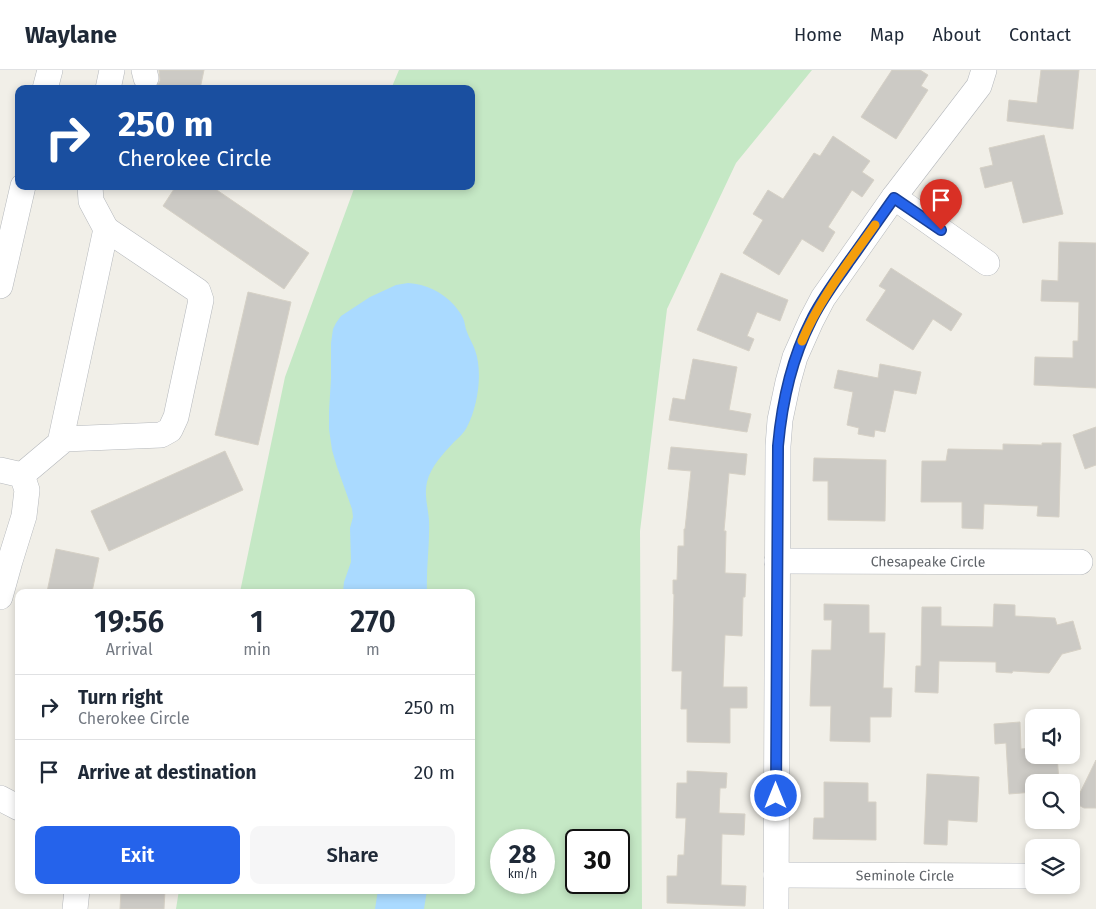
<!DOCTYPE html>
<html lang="en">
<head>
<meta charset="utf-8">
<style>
	body { margin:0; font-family:"Fira Sans",sans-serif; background:#f6f6f7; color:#1f2937; height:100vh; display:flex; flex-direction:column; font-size:19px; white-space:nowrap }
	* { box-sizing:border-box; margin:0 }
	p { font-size:16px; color:#747a83 }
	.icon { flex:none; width:28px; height:28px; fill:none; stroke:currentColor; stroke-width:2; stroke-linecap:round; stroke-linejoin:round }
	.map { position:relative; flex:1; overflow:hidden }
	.details { position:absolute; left:15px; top:519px; width:460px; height:305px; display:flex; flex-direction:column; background:#fff; border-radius:10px; box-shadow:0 2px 8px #0003 }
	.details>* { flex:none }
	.top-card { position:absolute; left:15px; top:15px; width:460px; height:105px; border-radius:10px; box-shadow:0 2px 8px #0003; background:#1a4fa0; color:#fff; overflow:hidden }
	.buttons { position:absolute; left:1025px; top:639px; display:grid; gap:10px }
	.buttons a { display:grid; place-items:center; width:55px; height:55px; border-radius:10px; background:#fff; box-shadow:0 2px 8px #0003; font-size:25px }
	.speed { position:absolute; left:490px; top:759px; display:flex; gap:10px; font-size:25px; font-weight:700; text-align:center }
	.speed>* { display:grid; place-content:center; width:65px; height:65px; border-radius:50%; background:#fff; box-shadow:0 2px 8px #0003; line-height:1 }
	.speed small { font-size:12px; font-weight:400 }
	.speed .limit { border:2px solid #111; border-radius:8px; background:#fff; color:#111 }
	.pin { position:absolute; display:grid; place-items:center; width:42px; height:42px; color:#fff; margin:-51px -21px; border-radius:50% 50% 50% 0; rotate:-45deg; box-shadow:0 0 5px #0007 }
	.pin .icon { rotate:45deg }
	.me { position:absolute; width:55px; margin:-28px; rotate:0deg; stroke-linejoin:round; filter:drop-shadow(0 0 4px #0008) }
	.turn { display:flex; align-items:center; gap:18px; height:105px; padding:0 20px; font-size:22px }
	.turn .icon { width:65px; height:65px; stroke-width:2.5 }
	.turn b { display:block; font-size:35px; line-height:42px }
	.eta { display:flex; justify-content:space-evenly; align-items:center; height:85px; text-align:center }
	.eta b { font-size:30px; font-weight:600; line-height:35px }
	.cta { display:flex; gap:10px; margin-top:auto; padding:10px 20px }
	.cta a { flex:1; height:58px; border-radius:10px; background:#2563eb; color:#fff; font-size:20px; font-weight:600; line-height:58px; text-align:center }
	.cta a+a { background:#f6f6f7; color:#1f2937 }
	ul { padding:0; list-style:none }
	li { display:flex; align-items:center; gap:15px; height:65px; padding:0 20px; border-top:1px solid #e0e1e3 }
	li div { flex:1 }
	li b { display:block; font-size:19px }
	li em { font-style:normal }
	header { display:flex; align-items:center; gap:30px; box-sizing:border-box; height:70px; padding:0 25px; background:#fff; border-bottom:1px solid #e0e1e3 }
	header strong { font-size:24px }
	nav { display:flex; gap:28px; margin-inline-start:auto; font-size:18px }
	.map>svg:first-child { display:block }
</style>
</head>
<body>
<header>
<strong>Waylane</strong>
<nav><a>Home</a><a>Map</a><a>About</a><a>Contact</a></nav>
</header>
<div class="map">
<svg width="1096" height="839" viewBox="0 0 1096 839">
	<rect width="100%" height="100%" fill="#f1efe8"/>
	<path fill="#c5e8c5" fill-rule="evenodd" d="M 399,0 L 812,0 L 736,93 L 667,239 L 640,461 L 642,839 L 176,839 L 179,820 L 471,820 L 471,522 L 240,522 L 285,307 L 355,116 L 471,116 L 471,19 L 391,19 ZM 501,770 L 544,770 L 544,812 L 501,812 ZM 576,770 L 619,770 L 619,812 L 576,812 Z"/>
	<path fill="#aadaff" d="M 408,213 C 426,214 442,222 454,235 C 457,239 461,243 463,248 C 465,252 465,258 467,262 C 469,268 473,274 475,280 C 483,302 478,336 467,357 C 464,363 459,367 454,372 C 443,384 431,396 427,412 C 424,426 428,437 429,450 C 430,474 426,498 427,522 L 343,522 L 344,512 L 351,492 L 350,458 L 353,447 L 352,439 L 337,397 L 332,380 L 329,359 L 329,341 L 331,309 L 331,273 L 333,259 L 336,253 L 341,246 L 370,227 L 396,215 Z
		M 378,820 L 427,820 L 424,839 L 375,839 Z"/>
	<path fill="#cccac5" stroke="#d6d1c6" d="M 159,0 L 204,0 L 200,19 L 155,19 L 160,11 Z
		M 892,0 L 920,0 L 928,5 L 921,16 L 928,20 L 896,69 L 861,47 Z
		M 1041,0 L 1079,0 L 1073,59 L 1007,51 L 1009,30 L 1037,33 Z
		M 1044,65 L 1063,144 L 1023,153 L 1012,111 L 985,118 L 980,98 L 993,95 L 989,78 Z
		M 833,66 L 870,91 L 862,102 L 874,110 L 862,127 L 852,120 L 828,157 L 835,162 L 823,182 L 802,169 L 779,205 L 743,183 L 763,150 L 753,144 L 768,120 L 783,129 L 814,83 L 820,86 Z
		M 176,116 L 211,116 L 309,183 L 284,219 L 163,136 Z
		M 1059,172 L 1096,173 L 1096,318 L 1034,315 L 1035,287 L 1073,288 L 1073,271 L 1078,271 L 1079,232 L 1041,231 L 1042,210 L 1058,211 Z
		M 891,198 L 962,244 L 951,261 L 933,249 L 913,280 L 866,250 L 886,220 L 879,216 Z
		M 721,203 L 788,230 L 780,251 L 757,242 L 747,266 L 754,269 L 749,281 L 697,260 Z
		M 248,222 L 291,232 L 258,375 L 215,365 Z
		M 693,289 L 737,297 L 729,340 L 751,344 L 747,362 L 669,350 L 673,328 L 685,330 Z
		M 880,294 L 921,302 L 916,324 L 894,320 L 885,362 L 875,360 L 874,367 L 858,364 L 859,358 L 847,355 L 853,322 L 834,318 L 838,300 L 878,308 Z
		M 1096,357 L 1096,395 L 1085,399 L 1073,365 Z
		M 1042,373 L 1061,373 L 1059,447 L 1037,446 L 1038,436 L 984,434 L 983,459 L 962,458 L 962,432 L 921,432 L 922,391 L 946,391 L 948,379 L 1003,380 L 1003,374 L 1042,375 Z
		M 671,377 L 747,384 L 745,405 L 729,403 L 724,461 L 726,461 L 725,503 L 746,504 L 745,527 L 743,527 L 742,566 L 725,565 L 723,617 L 747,617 L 747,638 L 730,638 L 730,673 L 687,672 L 687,639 L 681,639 L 682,601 L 672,601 L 674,524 L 673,524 L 673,510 L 677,510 L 678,476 L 684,476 L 684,459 L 685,459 L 691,401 L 668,399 Z
		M 225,381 L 243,420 L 109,481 L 91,441 Z
		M 814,388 L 886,390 L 885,451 L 828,450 L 828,411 L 813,411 Z
		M 56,479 L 99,488 L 92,522 L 47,522 Z
		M 824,534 L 869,535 L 869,563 L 885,563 L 883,618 L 892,618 L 891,647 L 870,647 L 870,672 L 830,671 L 831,636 L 810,636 L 812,580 L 831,580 L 832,550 L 824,550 Z
		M 994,534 L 1015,535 L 1015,546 L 1055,548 L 1057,555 L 1073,551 L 1081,579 L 1062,584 L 1049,603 L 1013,601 L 1012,603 L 996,602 L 996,592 L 939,591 L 938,623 L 915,622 L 916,596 L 921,596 L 922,537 L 941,537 L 941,556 L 993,557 Z
		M 1020,652 L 1021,679 L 1034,678 L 1034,685 L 1057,685 L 1059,712 L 1034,712 L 1034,722 L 1009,724 L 1006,673 L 995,674 L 994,654 Z
		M 1096,690 L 1096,738 L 1084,738 L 1075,733 Z
		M 687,701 L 727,703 L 726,718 L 720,718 L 719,743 L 745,744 L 744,765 L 722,764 L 721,815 L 746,816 L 745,836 L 667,833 L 667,806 L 677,806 L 678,785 L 684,785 L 686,748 L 676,748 L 677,713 L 687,713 Z
		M 927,704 L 979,707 L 977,752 L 948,750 L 947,775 L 924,774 Z
		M 824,712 L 868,713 L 868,732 L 876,732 L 876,770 L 813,769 L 814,748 L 824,748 Z
		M 121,820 L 165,820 L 164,839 L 120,839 Z"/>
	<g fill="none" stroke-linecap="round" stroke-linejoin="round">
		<g stroke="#b5b8bc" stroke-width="26">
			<g id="minor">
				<path d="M 144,0 L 146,8"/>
				<path d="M 45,19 L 50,0"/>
				<path d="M 108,19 L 112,0"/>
				<path d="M 90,116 L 91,131 L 106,159"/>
				<path d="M 894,127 L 987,193"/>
				<path d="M 0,216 L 23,116"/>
				<path d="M 0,400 L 22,405 L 27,420 L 24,446 L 10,491 L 0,527"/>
				<path d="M 22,405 L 60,373 L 64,369 L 161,365 L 170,360 L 176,347 L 201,230 L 198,221 L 106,159 L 60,373"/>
				<path id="s1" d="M 777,491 L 1080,492"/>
				<path d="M 0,728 L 19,738"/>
				<path id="s2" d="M 776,805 L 1033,806"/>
				<path d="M 75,839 L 77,820"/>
				<path d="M 776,839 L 778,376 L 780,350 L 788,312 L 795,287 L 811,251 L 823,228 L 894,127 L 979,16 L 984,0"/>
			</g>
		</g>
		<use href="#minor" stroke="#fff" stroke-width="25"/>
	</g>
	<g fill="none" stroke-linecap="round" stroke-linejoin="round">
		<g stroke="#184099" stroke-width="12">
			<path id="route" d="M 776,726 L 778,376 C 782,332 791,290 811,251 C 821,230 835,212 848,193 C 864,171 879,149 894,128 L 941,160"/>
		</g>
		<use href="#route" stroke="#2563eb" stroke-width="9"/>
		<path stroke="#f59e0b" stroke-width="9" d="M 802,271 C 820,228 849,192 875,155"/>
	</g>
	<g text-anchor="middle" stroke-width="4" stroke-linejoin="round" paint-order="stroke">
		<g font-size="14" fill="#5f6368" stroke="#fff">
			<text dy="5" stroke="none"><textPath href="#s1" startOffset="151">Chesapeake Circle</textPath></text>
			<text dy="5" stroke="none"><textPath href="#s2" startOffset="129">Seminole Circle</textPath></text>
		</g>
	</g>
</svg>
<div class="buttons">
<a><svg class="icon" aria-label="sound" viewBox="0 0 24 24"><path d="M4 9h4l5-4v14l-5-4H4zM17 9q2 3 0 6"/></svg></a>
<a><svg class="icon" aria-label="search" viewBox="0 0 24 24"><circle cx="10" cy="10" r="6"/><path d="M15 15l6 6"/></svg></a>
<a><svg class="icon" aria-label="layers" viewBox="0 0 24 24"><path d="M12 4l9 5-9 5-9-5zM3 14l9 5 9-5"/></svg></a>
</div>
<div class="speed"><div>28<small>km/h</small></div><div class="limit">30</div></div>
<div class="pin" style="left:941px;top:160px;background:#d93025"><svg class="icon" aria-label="arrive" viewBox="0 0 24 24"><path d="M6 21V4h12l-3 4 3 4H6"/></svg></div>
<svg class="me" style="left:776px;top:726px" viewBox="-20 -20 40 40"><circle r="17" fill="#2563eb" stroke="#fff" stroke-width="3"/><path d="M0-11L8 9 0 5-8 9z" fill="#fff"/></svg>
<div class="top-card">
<div class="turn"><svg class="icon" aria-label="right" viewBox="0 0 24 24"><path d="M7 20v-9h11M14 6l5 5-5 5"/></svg><div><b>250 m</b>Cherokee Circle</div></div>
</div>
<section class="details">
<div class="eta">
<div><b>19:56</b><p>Arrival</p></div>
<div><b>1</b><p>min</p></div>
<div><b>270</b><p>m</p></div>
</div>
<ul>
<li><svg class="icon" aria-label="right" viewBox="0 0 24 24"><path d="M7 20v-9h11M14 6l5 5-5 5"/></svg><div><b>Turn right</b><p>Cherokee Circle</p></div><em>250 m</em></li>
<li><svg class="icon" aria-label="arrive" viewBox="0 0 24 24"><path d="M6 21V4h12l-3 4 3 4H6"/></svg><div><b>Arrive at destination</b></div><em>20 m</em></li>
</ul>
<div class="cta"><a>Exit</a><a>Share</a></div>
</section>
</div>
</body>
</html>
